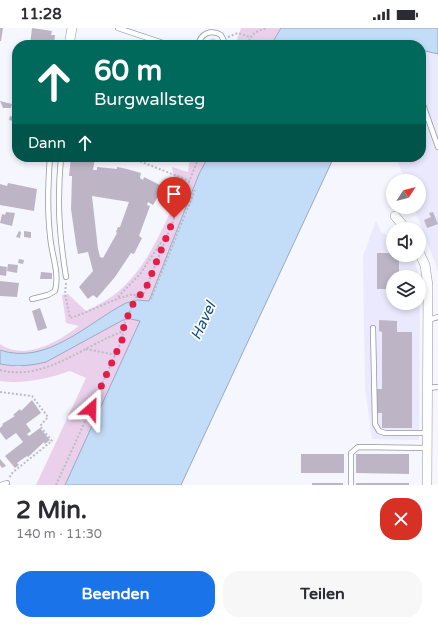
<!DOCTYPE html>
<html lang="de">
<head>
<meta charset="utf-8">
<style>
	body { margin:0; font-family:"Varela Round",sans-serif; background:#f7f7f7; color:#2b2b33; height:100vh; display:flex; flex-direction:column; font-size:15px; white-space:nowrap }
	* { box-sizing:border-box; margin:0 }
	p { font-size:13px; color:#7c7c81 }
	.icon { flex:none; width:22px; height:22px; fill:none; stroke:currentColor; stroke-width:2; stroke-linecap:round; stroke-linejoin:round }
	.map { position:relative; height:457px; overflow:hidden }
	.panel { display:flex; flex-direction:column; background:#fff; flex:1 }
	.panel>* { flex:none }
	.hud { position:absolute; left:12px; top:12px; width:414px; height:122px; border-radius:16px; box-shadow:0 2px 6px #0003; background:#00695c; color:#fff; overflow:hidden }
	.needle { width:26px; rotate:54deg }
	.buttons { position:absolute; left:386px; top:146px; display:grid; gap:8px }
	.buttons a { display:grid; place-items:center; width:40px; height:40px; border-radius:50%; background:#fff; box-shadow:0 2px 6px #0003; font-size:20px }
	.pin { position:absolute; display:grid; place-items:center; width:34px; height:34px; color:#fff; margin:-41px -17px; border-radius:50% 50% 50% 0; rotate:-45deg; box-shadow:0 0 4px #0007 }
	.pin .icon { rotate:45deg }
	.me { position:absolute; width:44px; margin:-22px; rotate:25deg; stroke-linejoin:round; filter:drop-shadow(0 0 3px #0008) }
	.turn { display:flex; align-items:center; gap:14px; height:84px; padding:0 16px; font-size:18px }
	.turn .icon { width:52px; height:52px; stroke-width:2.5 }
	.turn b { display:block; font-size:28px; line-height:34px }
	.then { display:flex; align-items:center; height:38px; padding:0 16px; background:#0003; gap:8px; font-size:15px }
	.round { display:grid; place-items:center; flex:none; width:42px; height:42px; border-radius:16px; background:#f7f7f7 }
	.overview { display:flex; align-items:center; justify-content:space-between; height:68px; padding:0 16px }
	h1 { font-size:24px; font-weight:800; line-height:30px }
	.action { display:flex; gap:8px; margin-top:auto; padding:8px 16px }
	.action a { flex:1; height:46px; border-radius:16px; background:#1a73e8; color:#fff; font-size:16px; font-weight:800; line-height:46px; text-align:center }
	.action a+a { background:#f7f7f7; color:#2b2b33 }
	.status { display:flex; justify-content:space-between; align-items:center; height:28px; padding:0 20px; background:#fff; direction:ltr }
	.status svg { height:11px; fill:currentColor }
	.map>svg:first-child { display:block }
</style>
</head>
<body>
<div class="status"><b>11:28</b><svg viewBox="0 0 49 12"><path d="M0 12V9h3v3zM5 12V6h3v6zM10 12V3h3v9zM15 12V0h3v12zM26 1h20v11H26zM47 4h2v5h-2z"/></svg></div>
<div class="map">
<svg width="438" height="457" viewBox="0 0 438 457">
	<rect width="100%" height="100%" fill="#f6f6fe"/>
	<path fill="#eae9fe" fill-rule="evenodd" d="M 421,22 L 438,26 L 438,243 L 414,179 L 419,179 L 419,153 L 405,153 L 396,129 L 421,129 Z
		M 376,193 L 381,204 L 393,211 L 393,227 L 412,227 L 420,249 L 419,412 L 372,411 L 365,360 L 363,228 ZM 393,249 L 419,249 L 419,275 L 393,275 Z"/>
	<path fill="#ead0eb" d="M 241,0 L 281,0 L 271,17 L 235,17 Z
		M 213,10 L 218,13 L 220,17 L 205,17 L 209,12 Z
		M 190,129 L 208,129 L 199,146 L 149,273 L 137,272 L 126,275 C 89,294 43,340 0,321 L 0,316 C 25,334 59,313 79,298 L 66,295 L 62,267 L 68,266 L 86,283 C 98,277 110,271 120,262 C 149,236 164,198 179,164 L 182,154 L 174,150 L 172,139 L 188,144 Z
		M 131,291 L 141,293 L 65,457 L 36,457 L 86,350 L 70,343 C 47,351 25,356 0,353 L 0,336 L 18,339 L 46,334 L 123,292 Z"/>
	<path fill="#c3dcf7" stroke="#99aac0" d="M 281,0 L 438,0 L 438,26 L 421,22 L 421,17 L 407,15 L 405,17 L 271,17 Z
		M 208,129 L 334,129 L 181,457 L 65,457 L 140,293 L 131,291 L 123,292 L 46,334 C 30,338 16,339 0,336 L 0,322 C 47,338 87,295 126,275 L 137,272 L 149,273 L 199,146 Z"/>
	<path fill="#bdb5c6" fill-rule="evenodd" d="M 0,0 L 3,0 L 1,13 L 0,13 Z
		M 32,0 L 52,3 L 51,7 L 55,7 L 54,17 L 30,17 Z
		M 0,73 L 12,76 L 11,80 L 3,80 Z
		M 10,88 L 17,90 L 17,94 L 9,92 Z
		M 71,129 L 95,130 L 93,142 L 97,142 L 97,139 L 117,141 L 117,139 L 127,141 L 141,145 L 140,150 L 143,152 L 144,149 L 164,159 L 153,177 L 148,174 L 147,177 L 150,178 L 139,208 L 142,210 L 134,226 L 131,225 L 115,249 L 97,270 L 93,267 L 88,271 L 79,259 L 93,243 L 88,224 L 78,226 L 76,216 L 71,181 L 72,148 L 69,148 ZM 92,168 L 129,174 L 120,199 L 118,199 L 116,204 L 117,205 L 103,230 L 100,229 L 98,221 Z
		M 8,155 L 37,161 L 34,183 L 0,177 L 0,156 L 7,158 Z
		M 6,184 L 15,185 L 12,198 L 0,195 L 2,186 L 5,187 Z
		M 433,184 L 438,196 L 427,200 L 424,192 L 431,189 L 429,185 Z
		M 19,203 L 21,204 L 20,210 L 16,209 Z
		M 24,203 L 31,204 L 31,210 L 24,209 Z
		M 377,225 L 393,225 L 393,227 L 399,227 L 399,249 L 393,249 L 393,261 L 377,261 Z
		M 19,231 L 24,232 L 23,236 L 18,235 Z
		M 8,236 L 18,237 L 17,245 L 7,243 Z
		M 0,238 L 7,239 L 6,248 L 0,247 Z
		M 41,244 L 52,245 L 52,251 L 40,251 Z
		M 0,253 L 19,255 L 17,269 L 0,268 Z
		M 40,280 L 47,300 L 38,303 L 32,283 Z
		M 379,292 L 397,293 L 397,304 L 412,304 L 412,400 L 382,400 L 382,385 L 376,385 L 376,361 L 382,361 L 382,304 L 379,303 Z
		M 32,372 L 41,385 L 26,396 L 31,403 L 27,406 L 29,408 L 40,400 L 50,412 L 45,416 L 44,414 L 28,429 L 27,428 L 17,435 L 19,437 L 15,440 L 5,428 L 23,414 L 16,405 L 6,412 L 0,404 L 0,400 L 3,397 L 2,396 L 15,388 L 13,387 L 20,381 L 21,383 Z
		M 301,426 L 344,426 L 344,445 L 301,445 Z
		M 356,426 L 409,426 L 409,446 L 356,445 Z
		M 0,431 L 6,438 L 2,440 L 0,437 Z
		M 312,455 L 343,455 L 343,457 L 312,457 Z
		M 356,455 L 409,455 L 409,457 L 356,457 Z"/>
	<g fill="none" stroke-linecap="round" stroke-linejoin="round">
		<g stroke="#9594a5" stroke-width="6">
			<path id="service" d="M 118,0 L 169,17
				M 198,17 C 201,5 211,1 221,7 L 226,17
				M 421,71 L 438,119
				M 61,129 C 57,174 59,205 66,249
				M 32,271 L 48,267 L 55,263 C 60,244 51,226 50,207 C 47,181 48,155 50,129
				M 428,292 L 438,289
				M 373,300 L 375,396 L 379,403 L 385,405 L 427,405
				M 427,360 L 438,359
				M 1,457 L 7,455
				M 351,457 L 351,425 L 358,419 L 428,420"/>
		</g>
		<g stroke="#9594a5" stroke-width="10">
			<path id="minor" d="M 69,17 L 72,0
				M 395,188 L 406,201
				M 419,224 L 425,237 L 428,258 L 427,457"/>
		</g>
		<path stroke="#bcbcc4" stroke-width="2" stroke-dasharray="2 2" stroke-linecap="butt" d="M 228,9 L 238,5 L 250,9
			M 248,17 C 250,5 256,4 266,0
			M 129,129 L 190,153
			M 66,255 L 65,266 L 70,290 C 92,283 112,271 134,266 L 136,269
			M 118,269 L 140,246 L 166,207
			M 136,269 L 144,265 L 199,129
			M 151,271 L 195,162
			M 86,321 L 116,327
			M 0,342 C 44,354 84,317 124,303
			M 0,364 L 32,368 L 48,389 L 40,398 L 52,413 L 13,444 L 9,450
			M 56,457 L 122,312 L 124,297 L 136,269"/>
		<use href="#service" stroke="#fff" stroke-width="4.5"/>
		<use href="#minor" stroke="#fff" stroke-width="9"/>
	</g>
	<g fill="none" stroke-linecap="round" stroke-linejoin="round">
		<path stroke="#e11d48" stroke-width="7" stroke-dasharray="0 12.6" d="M 91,381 L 122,312 L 124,297 L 136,269 L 144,265 L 174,190"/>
	</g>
	<g text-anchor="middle" stroke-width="3.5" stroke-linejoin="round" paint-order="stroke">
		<g font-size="15" font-style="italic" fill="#104e82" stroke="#fff">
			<text transform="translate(203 293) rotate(-65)" y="5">Havel</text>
		</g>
	</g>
</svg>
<div class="buttons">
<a><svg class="needle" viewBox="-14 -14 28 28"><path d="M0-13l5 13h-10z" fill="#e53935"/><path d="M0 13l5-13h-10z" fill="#7c7c81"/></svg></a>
<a><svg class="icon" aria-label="sound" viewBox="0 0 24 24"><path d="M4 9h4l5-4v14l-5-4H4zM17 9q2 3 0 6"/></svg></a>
<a><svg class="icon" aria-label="layers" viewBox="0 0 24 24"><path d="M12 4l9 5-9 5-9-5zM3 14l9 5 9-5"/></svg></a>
</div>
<div class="pin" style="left:174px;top:190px;background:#d93025"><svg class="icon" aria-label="arrive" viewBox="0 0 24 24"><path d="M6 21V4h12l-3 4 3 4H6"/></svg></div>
<svg class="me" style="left:91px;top:381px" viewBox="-20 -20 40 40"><path d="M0-17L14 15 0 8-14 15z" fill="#e11d48" stroke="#fff" stroke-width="4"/></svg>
<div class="hud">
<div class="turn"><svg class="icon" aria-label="ahead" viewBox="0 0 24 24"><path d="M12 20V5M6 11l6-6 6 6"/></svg><div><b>60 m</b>Burgwallsteg</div></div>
<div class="then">Dann<svg class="icon" aria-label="ahead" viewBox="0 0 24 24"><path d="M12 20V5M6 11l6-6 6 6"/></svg></div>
</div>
</div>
<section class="panel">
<div class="overview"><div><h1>2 Min.</h1><p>140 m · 11:30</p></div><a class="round" style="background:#d93025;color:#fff"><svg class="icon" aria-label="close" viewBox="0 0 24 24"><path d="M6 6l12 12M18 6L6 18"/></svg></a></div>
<div class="action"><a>Beenden</a><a>Teilen</a></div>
</section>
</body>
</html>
